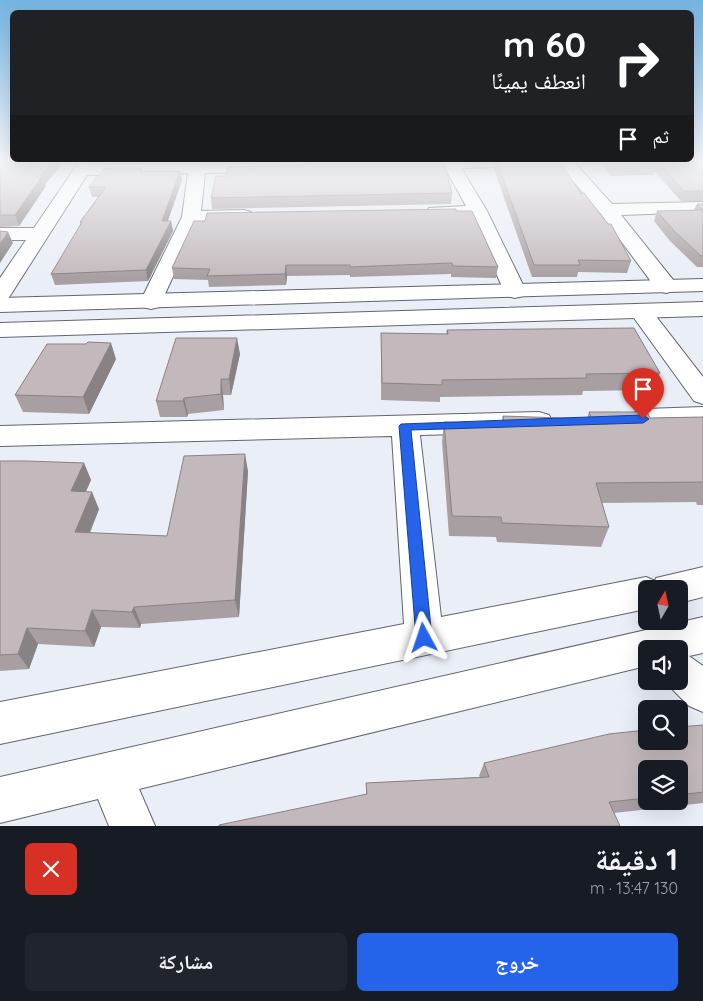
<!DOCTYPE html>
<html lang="ar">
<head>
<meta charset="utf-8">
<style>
	body { margin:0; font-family:Quicksand,"Noto Naskh Arabic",sans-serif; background:#20242c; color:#f1f3f6; direction:rtl; height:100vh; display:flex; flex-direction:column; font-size:19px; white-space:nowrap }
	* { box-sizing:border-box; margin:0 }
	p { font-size:16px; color:#9ea1a6 }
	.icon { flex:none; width:28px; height:28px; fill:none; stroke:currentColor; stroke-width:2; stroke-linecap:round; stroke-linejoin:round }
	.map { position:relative; height:826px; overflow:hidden; direction:ltr }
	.sheet { display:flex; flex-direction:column; background:#171b24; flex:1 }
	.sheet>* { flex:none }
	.hud { position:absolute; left:10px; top:10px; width:684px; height:152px; border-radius:8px; box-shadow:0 5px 20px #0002; direction:rtl; background:#202124; color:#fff; overflow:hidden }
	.needle { width:32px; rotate:9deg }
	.buttons { position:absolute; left:638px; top:580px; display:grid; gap:10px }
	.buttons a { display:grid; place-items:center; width:50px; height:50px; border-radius:8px; background:#171b24; box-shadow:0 5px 20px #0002; font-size:25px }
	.pin { position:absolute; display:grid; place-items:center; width:42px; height:42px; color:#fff; margin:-51px -21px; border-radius:50% 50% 50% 0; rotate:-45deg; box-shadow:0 0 5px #0007 }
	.pin .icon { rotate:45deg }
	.me { position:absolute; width:55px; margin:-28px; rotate:355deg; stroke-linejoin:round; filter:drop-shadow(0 0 4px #0008) }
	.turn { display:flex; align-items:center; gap:18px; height:105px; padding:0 25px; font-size:22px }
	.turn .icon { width:65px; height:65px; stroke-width:2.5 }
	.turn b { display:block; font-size:35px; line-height:42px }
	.then { display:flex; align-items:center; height:48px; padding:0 25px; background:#0003; gap:10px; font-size:19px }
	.round { display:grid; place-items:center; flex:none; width:52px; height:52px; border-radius:8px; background:#20242c }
	.summary { display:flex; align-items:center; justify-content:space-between; height:85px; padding:0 25px }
	h1 { font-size:30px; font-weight:700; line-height:38px }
	.cta { display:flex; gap:10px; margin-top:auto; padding:10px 25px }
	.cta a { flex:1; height:58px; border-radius:8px; background:#2563eb; color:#fff; font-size:20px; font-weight:700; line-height:58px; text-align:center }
	.cta a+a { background:#20242c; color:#f1f3f6 }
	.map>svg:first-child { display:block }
</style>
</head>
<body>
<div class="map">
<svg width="703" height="826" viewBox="0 0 703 826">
	<rect width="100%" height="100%" fill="#eaeef6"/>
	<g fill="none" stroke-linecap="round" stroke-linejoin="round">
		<g stroke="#62656c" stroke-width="2">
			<path id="minor" d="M 79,162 L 95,162 L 93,165 L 264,162 L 270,164 L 272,167 L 270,170 L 264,172 L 205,173 L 201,211 L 244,210 L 251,212 L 253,216 L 251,220 L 244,222 L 198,222 L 159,307 L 151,309 L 143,307 L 140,302 L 182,217 L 188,173 L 87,175 L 8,299 L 0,301 L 0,278 L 26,240 L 0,240 L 0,228 L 34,228 Z
				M 400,162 L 504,162 L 502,165 L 496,167 L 461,168 L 487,211 L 526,291 L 523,296 L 515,298 L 507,296 L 504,291 L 471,217 L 429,216 L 426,212 L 429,208 L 466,206 L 445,168 L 407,169 L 401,167 L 399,164 Z
				M 557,162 L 574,162 L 612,204 L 703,202 L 703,212 L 621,215 L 674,281 L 677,286 L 674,291 L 666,293 L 658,291 L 601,214 Z
				M 640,304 L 648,306 L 703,377 L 703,404 L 694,401 L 629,311 L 632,306 Z
				M 703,407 L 703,427 L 645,429 L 635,426 L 631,419 L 635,412 L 645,409 Z
				M 539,412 L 549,415 L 553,422 L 549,429 L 539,432 L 420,435 L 441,617 L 646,577 L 655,581 L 656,578 L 703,567 L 703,597 L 679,603 L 679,589 L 646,589 L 646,609 L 0,744 L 0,702 L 404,624 L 392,436 L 0,446 L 0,426 Z
				M 703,617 L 703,653 L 689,656 L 703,666 L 703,712 L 689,706 L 664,681 L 679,681 L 679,649 L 646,649 L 646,666 L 139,789 L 155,826 L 109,826 L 98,799 L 0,823 L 0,777 Z"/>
		</g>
		<g stroke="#62656c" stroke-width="2">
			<path id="major" d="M 703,279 L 703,291 L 0,312 L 0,298 Z
				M 703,302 L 703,316 L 0,337 L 0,323 Z"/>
		</g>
		<use href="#minor" fill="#fff" fill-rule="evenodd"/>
		<use href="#major" fill="#fff" fill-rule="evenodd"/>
	</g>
	<path fill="#a89fa2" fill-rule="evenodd" d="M 0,162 L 64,162 L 45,184 L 46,186 L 19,226 L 0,227 Z
		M 495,162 L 560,162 L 581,194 L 631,261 L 627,273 L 578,272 L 577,277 L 532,277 L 494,169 Z
		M 601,162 L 696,162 L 699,165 L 703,166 L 703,201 L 681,201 L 654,171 L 653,175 L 610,176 Z
		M 305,165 L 452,193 L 451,204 L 212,209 L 211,198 L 226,176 Z
		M 142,168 L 142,171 L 180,171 L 182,180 L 168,221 L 171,221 L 173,231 L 148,281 L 55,285 L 51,274 L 81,225 L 80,222 L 98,197 L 92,197 L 89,187 Z
		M 697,204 L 703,204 L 703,267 L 697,267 L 670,241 L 654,221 L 657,211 L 694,210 Z
		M 456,211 L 498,267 L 496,278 L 451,277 L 451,274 L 350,277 L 350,275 L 287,276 L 286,285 L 209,287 L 208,280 L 174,279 L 172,268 Z
		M 447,330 L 660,373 L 653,390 L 583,391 L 582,395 L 440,397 L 440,402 L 381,400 L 381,333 L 446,334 Z
		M 240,354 L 231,395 L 223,395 L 224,410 L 188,414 L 187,417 L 160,417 L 156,401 Z
		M 116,359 L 89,414 L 23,412 L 15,395 Z
		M 589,412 L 650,418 L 703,417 L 703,505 L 697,505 L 696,502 L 602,503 L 609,527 L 601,547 L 497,542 L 496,537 L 449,536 L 442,442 L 444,422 L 501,424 L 503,416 L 587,419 Z
		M 0,461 L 84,463 L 91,480 L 86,492 L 99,509 L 90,533 L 167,536 L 248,471 L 239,617 L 141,624 L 140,628 L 101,627 L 94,647 L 38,644 L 29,669 L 0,671 Z
		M 703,725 L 703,803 L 614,813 L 366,794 L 366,783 L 480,777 L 479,776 L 484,763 ZM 646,769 L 679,769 L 679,801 L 646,801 Z"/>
	<path fill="#888284" d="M 52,162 L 64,162 L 45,184 L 46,186 L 19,226 L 15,215 L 40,176 Z
		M 180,171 L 182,180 L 164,231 L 162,221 Z
		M 171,221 L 173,231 L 148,281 L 146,270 Z
		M 8,232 L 13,243 L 0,263 L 0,244 Z
		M 286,265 L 287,276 L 286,285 L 285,274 Z
		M 237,338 L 240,354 L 231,395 L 229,379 Z
		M 111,343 L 116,359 L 89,414 L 83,397 Z
		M 221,379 L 223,395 L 224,410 L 221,394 Z
		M 184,398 L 188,414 L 187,417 L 183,401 Z
		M 245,454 L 248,471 L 239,617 L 235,600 Z
		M 84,463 L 91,480 L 78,508 L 71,491 Z
		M 92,492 L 99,509 L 83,549 L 75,532 Z
		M 134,607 L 141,624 L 140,628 L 132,612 Z
		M 92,610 L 101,627 L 94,647 L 85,631 Z
		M 27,628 L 38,644 L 29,669 L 18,654 Z"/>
	<path fill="#c3b9bc" stroke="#888284" d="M 0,162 L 52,162 L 40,176 L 42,176 L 15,215 L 0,215 Z
		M 305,162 L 444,162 L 452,193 L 211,198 L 216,176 L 226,176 L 228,167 L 305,165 Z
		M 497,162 L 560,162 L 581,194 L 584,193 L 608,224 L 611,224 L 631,261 L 578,260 L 580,265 L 534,265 Z
		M 609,162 L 655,162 L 656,166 L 612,166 Z
		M 658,162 L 696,162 L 699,165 L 703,166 L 703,191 L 684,191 Z
		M 105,168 L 142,168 L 140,171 L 180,171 L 162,221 L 171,221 L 146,270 L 51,274 L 82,222 L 80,222 L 106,187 L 89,187 Z
		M 697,204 L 703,204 L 703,256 L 701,256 L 674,231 L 657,211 L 702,210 Z
		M 456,209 L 456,211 L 472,211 L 498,267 L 453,266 L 452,263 L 350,267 L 350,265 L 286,265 L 285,274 L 207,276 L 210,269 L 172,268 L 194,221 L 205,221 L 207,213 Z
		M 0,231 L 8,232 L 0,244 Z
		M 634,328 L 660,373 L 586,374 L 587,378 L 442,380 L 442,385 L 382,383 L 381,333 L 448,334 L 447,330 Z
		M 176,338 L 237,338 L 229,379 L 221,379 L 221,394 L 184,398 L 183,401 L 156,401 Z
		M 88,342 L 111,343 L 83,397 L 15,395 L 47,344 L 86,344 Z
		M 589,412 L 647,412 L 650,418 L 703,417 L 703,482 L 596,483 L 609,527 L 502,523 L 501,517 L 452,516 L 444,422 L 504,424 L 503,416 L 592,419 Z
		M 245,454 L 235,600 L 134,607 L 132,612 L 92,610 L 85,631 L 27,628 L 18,654 L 0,655 L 0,461 L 27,461 L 84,463 L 71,491 L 92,492 L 75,532 L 167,536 L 184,456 Z
		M 703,725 L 703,792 L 679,795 L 679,769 L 646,769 L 646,798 L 609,802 L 620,826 L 219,826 L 219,825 L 367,794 L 366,783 L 489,777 L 484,763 L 609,734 L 646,730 L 646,741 L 679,741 L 679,727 Z"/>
	<linearGradient id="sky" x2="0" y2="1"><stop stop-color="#74b4e4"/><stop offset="0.58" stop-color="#f6f7fb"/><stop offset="1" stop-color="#f6f7fb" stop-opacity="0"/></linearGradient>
	<rect width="703" height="278" fill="url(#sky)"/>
	<path fill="#2563eb" stroke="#184099" d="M 643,415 L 649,419 L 643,423 L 411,430 L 432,638 L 430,643 L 424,645 L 419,643 L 416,638 L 399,426 L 401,424 Z"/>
</svg>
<div class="buttons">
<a><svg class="needle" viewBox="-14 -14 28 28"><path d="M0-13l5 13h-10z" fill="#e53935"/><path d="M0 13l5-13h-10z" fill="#9ea1a6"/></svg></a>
<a><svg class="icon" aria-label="sound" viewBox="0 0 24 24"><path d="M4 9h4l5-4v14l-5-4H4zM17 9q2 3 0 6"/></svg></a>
<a><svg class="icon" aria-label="search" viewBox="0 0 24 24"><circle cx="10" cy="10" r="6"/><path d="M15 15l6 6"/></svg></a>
<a><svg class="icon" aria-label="layers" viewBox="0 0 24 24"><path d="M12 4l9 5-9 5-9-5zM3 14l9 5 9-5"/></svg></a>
</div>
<div class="pin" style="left:643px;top:419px;background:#d93025"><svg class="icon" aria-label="arrive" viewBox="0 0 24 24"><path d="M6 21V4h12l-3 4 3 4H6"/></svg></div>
<svg class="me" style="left:424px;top:638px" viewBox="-20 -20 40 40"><path d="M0-17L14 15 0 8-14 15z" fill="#2563eb" stroke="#fff" stroke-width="4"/></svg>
<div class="hud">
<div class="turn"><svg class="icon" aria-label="right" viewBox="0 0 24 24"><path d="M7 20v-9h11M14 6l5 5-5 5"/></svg><div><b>60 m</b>انعطف يمينًا</div></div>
<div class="then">ثم<svg class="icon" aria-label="arrive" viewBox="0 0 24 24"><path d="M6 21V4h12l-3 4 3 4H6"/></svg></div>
</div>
</div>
<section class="sheet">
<div class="summary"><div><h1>1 دقيقة</h1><p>130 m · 13:47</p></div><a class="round" style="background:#d93025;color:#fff"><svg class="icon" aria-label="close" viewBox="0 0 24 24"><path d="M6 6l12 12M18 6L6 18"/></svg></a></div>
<div class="cta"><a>خروج</a><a>مشاركة</a></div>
</section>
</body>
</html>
